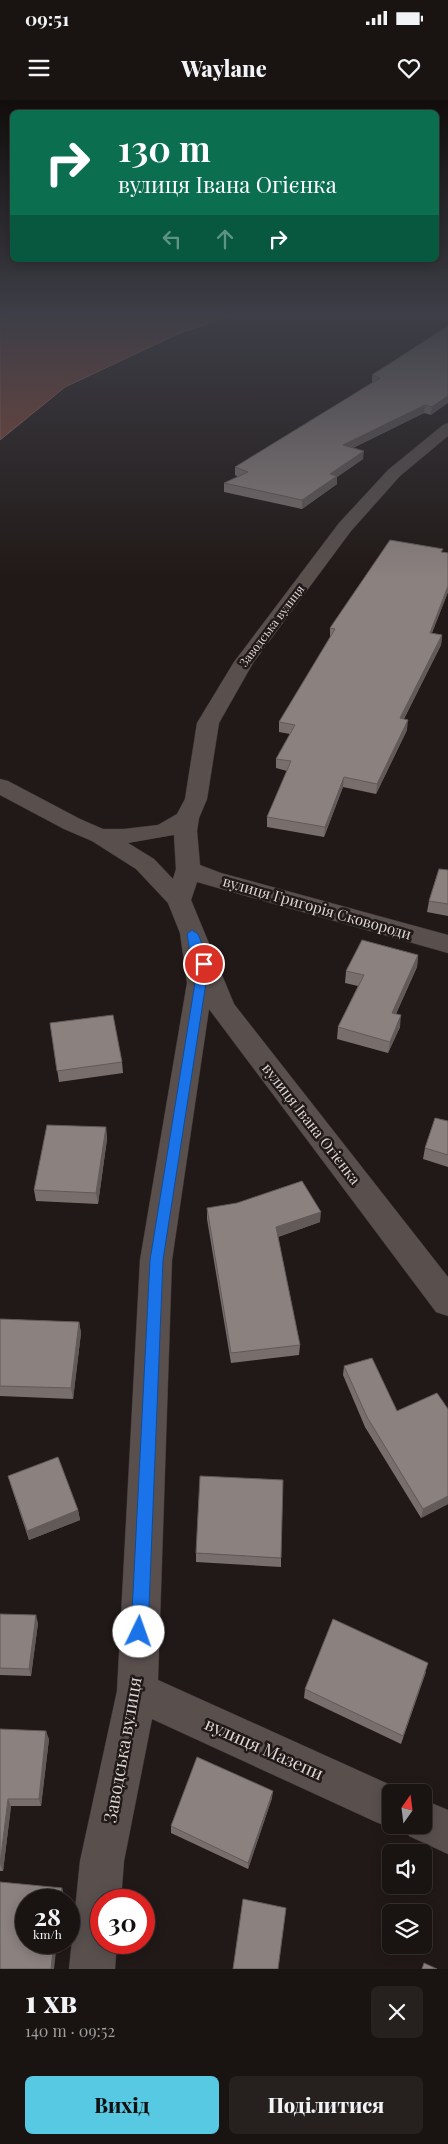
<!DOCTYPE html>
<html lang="uk">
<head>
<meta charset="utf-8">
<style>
	body { margin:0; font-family:"Playfair Display",serif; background:#26201f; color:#f1f3f6; height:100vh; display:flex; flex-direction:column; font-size:19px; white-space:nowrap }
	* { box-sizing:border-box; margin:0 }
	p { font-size:16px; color:#9f9e9f }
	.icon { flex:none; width:28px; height:28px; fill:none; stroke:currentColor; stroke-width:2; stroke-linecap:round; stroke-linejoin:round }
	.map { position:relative; height:1869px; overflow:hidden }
	.drawer { display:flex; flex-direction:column; background:#191311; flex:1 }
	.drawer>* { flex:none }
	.banner { position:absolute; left:10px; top:10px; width:429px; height:152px; border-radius:8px; box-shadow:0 2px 12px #0003,0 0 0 1px #373231; background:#0b6e4f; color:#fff; overflow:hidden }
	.needle { width:32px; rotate:14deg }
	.buttons { position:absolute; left:382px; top:1684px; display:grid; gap:10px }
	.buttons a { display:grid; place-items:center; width:50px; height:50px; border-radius:8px; background:#191311; box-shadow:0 2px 12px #0003,0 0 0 1px #373231; font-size:25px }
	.speed { position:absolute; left:15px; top:1789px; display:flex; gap:10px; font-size:25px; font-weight:700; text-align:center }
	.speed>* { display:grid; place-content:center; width:65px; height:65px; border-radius:50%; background:#191311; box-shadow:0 2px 12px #0003,0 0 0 1px #373231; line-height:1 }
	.speed small { font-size:12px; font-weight:400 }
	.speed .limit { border:8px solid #d22; background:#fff; color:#111 }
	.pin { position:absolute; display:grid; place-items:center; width:42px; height:42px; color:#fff; margin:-21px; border:2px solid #fff; border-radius:50%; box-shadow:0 1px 5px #0007 }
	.me { position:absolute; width:55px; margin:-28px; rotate:3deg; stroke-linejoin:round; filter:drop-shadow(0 0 4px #0008) }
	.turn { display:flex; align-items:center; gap:18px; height:105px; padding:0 25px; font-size:22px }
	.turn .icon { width:65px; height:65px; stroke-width:2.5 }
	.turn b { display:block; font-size:35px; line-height:42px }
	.lanes { display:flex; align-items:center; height:48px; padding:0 25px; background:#0003; justify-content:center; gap:25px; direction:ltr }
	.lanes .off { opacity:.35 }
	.round { display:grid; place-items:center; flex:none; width:52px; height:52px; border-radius:8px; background:#26201f }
	.overview { display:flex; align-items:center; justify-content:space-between; height:85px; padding:0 25px }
	h1 { font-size:30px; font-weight:800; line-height:38px }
	.button { display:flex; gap:10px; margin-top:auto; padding:10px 25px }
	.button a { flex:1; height:58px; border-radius:8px; background:#57c9e2; color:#111; font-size:20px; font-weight:800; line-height:58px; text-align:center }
	.button a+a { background:#26201f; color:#f1f3f6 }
	.status { display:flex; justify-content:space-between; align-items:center; height:35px; padding:0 25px; background:#191311; direction:ltr }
	.status svg { height:14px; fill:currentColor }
	header { display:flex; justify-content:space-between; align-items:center; height:65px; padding:0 25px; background:#191311; font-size:22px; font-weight:800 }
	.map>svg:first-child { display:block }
</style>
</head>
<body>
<div class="status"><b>09:51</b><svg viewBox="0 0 49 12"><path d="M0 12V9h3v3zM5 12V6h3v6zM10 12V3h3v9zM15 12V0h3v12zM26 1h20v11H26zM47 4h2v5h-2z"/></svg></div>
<header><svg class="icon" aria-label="menu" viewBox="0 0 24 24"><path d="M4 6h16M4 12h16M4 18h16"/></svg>Waylane<svg class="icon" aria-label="heart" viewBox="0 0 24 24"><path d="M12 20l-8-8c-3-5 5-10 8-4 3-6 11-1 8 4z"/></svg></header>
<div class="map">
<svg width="448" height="1869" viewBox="0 0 448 1869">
	<rect width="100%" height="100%" fill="#211917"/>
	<path fill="#874839" stroke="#a07368" d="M 0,217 L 226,217 L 180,233 L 65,287 L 0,340 Z"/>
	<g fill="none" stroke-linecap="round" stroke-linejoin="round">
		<g stroke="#383332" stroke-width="1">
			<path id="street" d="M 448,323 L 448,336 L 400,376 L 351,431 L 253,563 L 219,623 L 207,699 L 199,718 L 197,731 L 200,765 L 221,773 L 448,835 L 448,853 L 197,782 L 191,800 L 234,904 L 448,1177 L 448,1216 L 436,1212 L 209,909 L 172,1160 L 158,1580 L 406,1692 L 391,1692 L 391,1725 L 399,1725 L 391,1728 L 376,1722 L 152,1619 L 124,1761 L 121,1800 L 101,1800 L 101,1842 L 117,1842 L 115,1869 L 69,1869 L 80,1761 L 117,1591 L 140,1160 L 187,883 L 180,833 L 168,803 L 136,769 L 92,741 L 64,729 L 0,695 L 0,679 L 8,681 L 80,719 L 103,729 L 124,729 L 158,725 L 177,714 L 185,699 L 197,623 L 234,562 L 339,423 L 388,370 L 443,325 ZM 174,735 L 176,769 L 173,779 L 154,759 L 128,743 Z
				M 424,1700 L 448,1710 L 448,1754 L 409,1736 L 404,1725 L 424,1725 Z"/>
		</g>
		<use href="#street" fill="#59504e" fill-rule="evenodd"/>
	</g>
	<path fill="#786f6d" d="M 448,226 L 431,315 L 424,313 L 353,348 L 363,359 L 337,377 L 337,384 L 302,409 L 224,392 L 224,383 L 238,377 L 235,375 L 235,367 L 372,283 L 372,275 Z
		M 442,452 L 448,453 L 448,492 L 432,533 L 442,535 L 441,545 L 404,619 L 407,630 L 376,694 L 343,687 L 324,737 L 267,727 L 267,717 L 287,671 L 276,668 L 276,659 L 290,634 L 279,632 L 279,622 L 330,538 L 330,528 Z
		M 448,770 L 448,816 L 427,812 L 429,801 Z
		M 418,855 L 417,867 L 396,914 L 400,927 L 388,953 L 337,939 L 338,927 L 358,886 L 345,883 L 346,871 Z
		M 50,923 L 122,962 L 123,973 L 59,982 Z
		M 448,1021 L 448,1067 L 423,1059 L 425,1048 Z
		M 106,1027 L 107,1039 L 98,1104 L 36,1101 L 34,1090 Z
		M 207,1108 L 320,1122 L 278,1137 L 300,1245 L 299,1255 L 231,1263 L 207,1119 Z
		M 0,1219 L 79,1222 L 81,1233 L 73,1299 L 0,1296 Z
		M 344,1266 L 397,1311 L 448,1309 L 448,1404 L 421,1418 L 365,1327 L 343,1275 Z
		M 8,1376 L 78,1410 L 80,1420 L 29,1440 L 11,1386 Z
		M 196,1453 L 281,1458 L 281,1467 L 196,1462 Z
		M 0,1514 L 38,1523 L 31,1576 L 0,1575 Z
		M 426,1572 L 401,1644 L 304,1598 L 305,1589 Z
		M 0,1629 L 49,1639 L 41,1706 L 11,1706 L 3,1771 L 0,1771 Z
		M 272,1698 L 248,1769 L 171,1733 L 171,1726 Z"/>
	<path fill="#615a59" d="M 448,296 L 448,303 L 431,315 L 432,307 Z
		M 425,305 L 424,313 L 342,353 L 343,345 Z
		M 364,351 L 363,359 L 337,377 L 337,384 L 302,409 L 302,400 L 330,374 Z
		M 448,486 L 448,492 L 428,542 L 430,533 Z
		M 442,535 L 441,545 L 399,628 L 400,618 Z
		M 408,620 L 407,630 L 376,694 L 377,684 Z
		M 344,677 L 343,687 L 324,737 L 325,727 Z
		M 418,855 L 417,867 L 391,924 L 392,913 Z
		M 401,915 L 400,927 L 388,953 L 390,942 Z
		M 106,1027 L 107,1039 L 98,1104 L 96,1093 Z
		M 321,1112 L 320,1122 L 275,1138 L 276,1127 Z
		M 79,1222 L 81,1233 L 73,1299 L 71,1288 Z
		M 448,1396 L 448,1404 L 421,1418 L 423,1409 Z
		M 78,1410 L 80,1420 L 29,1440 L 27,1431 Z
		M 36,1515 L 38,1523 L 31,1576 L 29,1569 Z
		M 46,1631 L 49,1639 L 41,1706 L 39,1699 Z
		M 273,1691 L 272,1698 L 248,1769 L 248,1763 Z
		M 8,1699 L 11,1706 L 3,1771 L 0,1764 Z
		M 62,1788 L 64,1794 L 63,1800 L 60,1800 Z
		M 54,1842 L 57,1842 L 54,1869 L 51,1869 Z"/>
	<path fill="#8b817f" stroke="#615a59" d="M 448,226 L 448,296 L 432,307 L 425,305 L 343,345 L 364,351 L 330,374 L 337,376 L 302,400 L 224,383 L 248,372 L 235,367 L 380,278 L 372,275 Z
		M 390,440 L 443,449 L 441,452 L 448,453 L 448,486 L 430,533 L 442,535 L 400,618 L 408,620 L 377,684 L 344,677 L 325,727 L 267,717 L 291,661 L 276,659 L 295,625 L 279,622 L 335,529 L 330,528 Z
		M 439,769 L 448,770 L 448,804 L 429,801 Z
		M 362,840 L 418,855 L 392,913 L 401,915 L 390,942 L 338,927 L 364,875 L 346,871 Z
		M 113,915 L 122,962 L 57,971 L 50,923 Z
		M 435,1018 L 448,1021 L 448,1055 L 425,1048 Z
		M 47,1025 L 106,1027 L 96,1093 L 34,1090 Z
		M 302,1081 L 321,1112 L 276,1127 L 300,1245 L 231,1253 L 207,1108 L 237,1103 Z
		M 0,1219 L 79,1222 L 71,1288 L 0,1286 Z
		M 372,1258 L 397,1311 L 437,1293 L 448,1309 L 448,1396 L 423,1409 L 367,1317 L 344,1266 Z
		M 58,1357 L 78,1410 L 27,1431 L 8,1376 Z
		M 200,1376 L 283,1380 L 281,1458 L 196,1453 Z
		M 0,1514 L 36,1515 L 29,1569 L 0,1568 Z
		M 333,1519 L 428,1563 L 403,1636 L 305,1589 Z
		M 0,1629 L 46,1631 L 39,1699 L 8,1699 L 0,1764 Z
		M 197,1657 L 273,1691 L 248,1763 L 171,1726 Z
		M 0,1782 L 62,1788 L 60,1800 L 26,1800 L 26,1842 L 54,1842 L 51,1869 L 0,1869 Z
		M 243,1799 L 286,1808 L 278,1869 L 233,1869 Z
		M 424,1863 L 437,1869 L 422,1869 Z"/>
	<linearGradient id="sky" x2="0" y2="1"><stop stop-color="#120e0d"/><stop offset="0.45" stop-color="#3d3e47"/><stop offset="1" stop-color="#3d3e47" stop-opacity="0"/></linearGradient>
	<rect width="448" height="478" fill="url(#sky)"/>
	<path fill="#1a73e8" stroke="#114b97" d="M 192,830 L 198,834 L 210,864 L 208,866 L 203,867 L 206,883 L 163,1160 L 148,1532 L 145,1538 L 139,1540 L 134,1538 L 131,1532 L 150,1160 L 195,883 L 187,834 Z"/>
	<g text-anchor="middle" stroke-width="5" stroke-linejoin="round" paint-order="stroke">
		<g font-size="12" fill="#dcd7d6" stroke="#211917">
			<text transform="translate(272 526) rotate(-53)" y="4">Заводська вулиця</text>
		</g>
		<g font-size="15" fill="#dcd7d6" stroke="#211917">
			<text transform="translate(317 808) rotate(16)" y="5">вулиця Григорія Сковороди</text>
			<text transform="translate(311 1024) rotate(52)" y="5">вулиця Івана Огієнка</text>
		</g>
		<g font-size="18" fill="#dcd7d6" stroke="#211917">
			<text transform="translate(264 1649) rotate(24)" y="6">вулиця Мазепи</text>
			<text transform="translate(123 1650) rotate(-80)" y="6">Заводська вулиця</text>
		</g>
	</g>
</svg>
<div class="buttons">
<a><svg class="needle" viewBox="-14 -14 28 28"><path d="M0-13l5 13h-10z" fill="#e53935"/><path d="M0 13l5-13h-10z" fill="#9f9e9f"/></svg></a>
<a><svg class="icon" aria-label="sound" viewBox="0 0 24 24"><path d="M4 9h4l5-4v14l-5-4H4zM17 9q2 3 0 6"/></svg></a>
<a><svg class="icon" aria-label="layers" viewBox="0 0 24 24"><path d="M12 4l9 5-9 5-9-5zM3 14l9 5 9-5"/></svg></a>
</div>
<div class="speed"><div>28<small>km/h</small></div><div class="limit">30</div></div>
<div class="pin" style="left:204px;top:864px;background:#d93025"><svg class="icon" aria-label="arrive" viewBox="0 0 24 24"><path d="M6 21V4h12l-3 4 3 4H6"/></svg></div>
<svg class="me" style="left:139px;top:1532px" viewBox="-20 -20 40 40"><circle r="19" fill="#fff"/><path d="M0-13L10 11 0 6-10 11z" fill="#1a73e8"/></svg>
<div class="banner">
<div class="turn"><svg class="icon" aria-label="right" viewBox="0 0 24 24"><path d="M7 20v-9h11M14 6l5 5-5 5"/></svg><div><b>130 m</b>вулиця Івана Огієнка</div></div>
<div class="lanes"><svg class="icon off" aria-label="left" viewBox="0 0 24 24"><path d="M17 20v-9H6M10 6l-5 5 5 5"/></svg><svg class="icon off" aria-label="ahead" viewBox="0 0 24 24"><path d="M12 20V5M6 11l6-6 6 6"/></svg><svg class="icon" aria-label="right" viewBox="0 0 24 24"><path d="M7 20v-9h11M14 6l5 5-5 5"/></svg></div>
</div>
</div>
<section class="drawer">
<div class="overview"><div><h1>1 хв</h1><p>140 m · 09:52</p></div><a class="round"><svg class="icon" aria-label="close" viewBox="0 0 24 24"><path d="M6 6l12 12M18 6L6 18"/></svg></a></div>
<div class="button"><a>Вихід</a><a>Поділитися</a></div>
</section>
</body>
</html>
